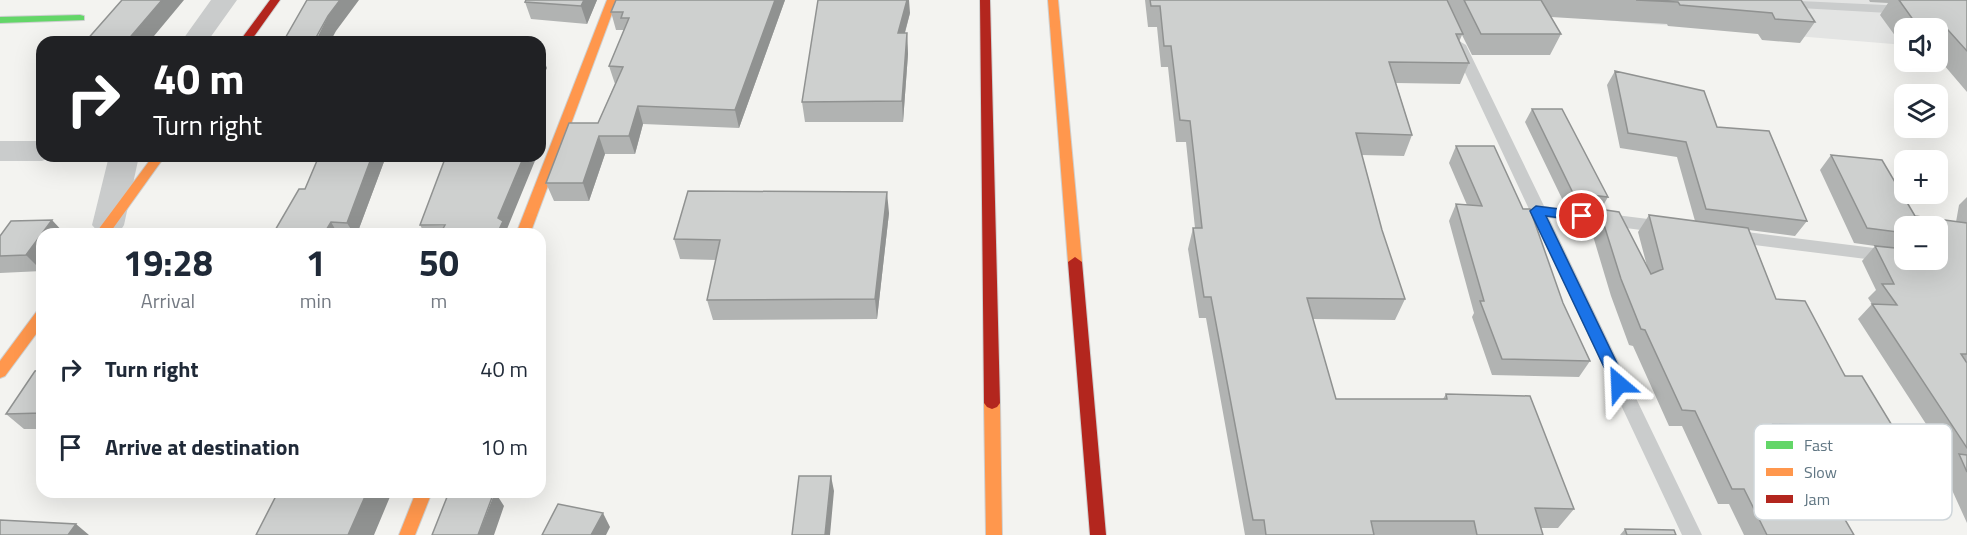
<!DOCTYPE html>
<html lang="en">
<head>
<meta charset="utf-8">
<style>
	body { margin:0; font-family:"Titillium Web",sans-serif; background:#f2f2f3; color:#1f2937; height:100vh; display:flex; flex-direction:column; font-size:22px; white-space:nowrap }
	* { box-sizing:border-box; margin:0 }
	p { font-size:20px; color:#747a83 }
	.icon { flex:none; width:33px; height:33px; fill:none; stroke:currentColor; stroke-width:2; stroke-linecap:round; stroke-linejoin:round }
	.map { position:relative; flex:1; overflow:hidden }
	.panel { position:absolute; left:36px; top:228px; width:510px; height:270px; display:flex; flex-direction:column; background:#fff; border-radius:18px; box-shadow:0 6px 24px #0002 }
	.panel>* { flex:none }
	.top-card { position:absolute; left:36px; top:36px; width:510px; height:126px; border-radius:18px; box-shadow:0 6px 24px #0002; background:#202124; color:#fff; overflow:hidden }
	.buttons { position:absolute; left:1894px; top:18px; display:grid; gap:12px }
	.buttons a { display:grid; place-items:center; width:54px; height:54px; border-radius:12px; background:#fff; box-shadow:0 6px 24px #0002; font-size:30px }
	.pin { position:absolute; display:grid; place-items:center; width:51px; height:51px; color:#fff; margin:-26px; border:3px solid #fff; border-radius:50%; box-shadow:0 2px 6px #0007 }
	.me { position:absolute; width:66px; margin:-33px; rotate:334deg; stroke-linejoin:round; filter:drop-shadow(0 0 4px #0008) }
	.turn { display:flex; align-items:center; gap:21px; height:126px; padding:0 18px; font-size:27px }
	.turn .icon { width:78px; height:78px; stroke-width:2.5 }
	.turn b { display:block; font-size:42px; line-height:51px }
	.eta { display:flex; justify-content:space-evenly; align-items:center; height:102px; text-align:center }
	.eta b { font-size:36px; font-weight:700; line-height:42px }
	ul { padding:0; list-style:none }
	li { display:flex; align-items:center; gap:18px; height:78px; padding:0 18px }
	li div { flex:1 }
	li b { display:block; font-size:22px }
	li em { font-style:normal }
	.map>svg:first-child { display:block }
</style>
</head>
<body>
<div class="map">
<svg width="1967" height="535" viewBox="0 0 1967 535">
	<rect width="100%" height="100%" fill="#f3f3f0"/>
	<path fill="#e3e4e3" d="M 1361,0 L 1957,0 L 1938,28 L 1905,28 L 1905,45 Z"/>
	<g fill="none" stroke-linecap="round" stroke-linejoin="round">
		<g stroke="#ced0d0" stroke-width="2">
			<path id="fast" d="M 80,15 L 84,16 L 84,20 L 0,23 L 0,17 Z"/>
		</g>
		<g stroke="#ced0d0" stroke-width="2">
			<path id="slow" d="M 607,0 L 617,0 L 530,234 L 516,234 Z
				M 1048,0 L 1058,0 L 1082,262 L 1075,267 L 1068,262 Z
				M 153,156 L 165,156 L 109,234 L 95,234 Z
				M 42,310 L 42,326 L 5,376 L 0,378 L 0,361 L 37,311 Z
				M 992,397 L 997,399 L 1000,403 L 1002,535 L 986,535 L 984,403 L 987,399 Z
				M 416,492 L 432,492 L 415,535 L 399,535 Z"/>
		</g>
		<g stroke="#ced0d0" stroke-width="2">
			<path id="jam" d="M 270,0 L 280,0 L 250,42 L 239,42 Z
				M 980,0 L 990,0 L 1000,403 L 997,407 L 992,409 L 987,407 L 984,403 Z
				M 1075,257 L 1082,262 L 1106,535 L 1090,535 L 1068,262 Z"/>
		</g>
		<path fill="#cacccc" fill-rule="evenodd" d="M 1777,0 L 1906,6 L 1912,10 L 1906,14 L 1782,7 L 1777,6 L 1776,3 Z
			M 1459,41 L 1466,45 L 1544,206 L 1664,221 L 1670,223 L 1672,227 L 1670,231 L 1664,233 L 1549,218 L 1702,535 L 1682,535 L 1452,45 Z
			M 1731,230 L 1890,250 L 1896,252 L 1898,256 L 1896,260 L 1890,262 L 1731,242 L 1725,240 L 1723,236 L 1725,232 Z"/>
		<path fill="#cacccc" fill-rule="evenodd" d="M 211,0 L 237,0 L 207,42 L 181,42 Z
			M 0,141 L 42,141 L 42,156 L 54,156 L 42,161 L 0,161 Z
			M 109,156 L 139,156 L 124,225 L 119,233 L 100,234 L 92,225 Z"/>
		<use href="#fast" fill="#63d668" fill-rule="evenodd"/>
		<use href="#slow" fill="#ff974d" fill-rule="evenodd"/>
		<use href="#jam" fill="#b3261e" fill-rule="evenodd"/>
	</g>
	<path fill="#b1b3b2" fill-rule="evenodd" d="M 597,0 L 587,24 L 531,19 L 525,2 Z
		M 616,0 L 785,0 L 739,128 L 643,124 L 635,154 L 605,154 L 589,201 L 554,201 L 546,183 L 598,123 L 615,84 L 609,66 L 624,30 L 616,30 L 611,12 Z
		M 1145,0 L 1801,0 L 1815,22 L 1800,43 L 1762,40 L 1758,34 L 1668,26 L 1667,24 L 1551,17 L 1561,34 L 1550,55 L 1472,55 L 1462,35 L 1459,42 L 1469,63 L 1460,84 L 1396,83 L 1412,135 L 1404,156 L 1362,155 L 1382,230 L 1405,299 L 1395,320 L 1313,319 L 1336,399 L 1443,399 L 1446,394 L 1574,509 L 1558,528 L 1541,528 L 1543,535 L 1245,535 L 1206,318 L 1199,318 L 1188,249 L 1193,228 L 1195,228 L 1186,142 L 1176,142 L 1168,67 L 1161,67 L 1157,27 L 1148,27 Z
		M 1869,0 L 1967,0 L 1967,92 L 1938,58 L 1938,28 L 1905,28 L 1905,48 L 1904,48 L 1880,15 L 1888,3 L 1870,2 Z
		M 910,13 L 905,33 L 907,33 L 908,54 L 903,122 L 805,122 L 802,102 Z
		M 1615,71 L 1717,127 L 1807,221 L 1795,236 L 1749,230 L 1776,299 L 1893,427 L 1876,442 L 1782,440 L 1822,515 L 1854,535 L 1744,535 L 1729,504 L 1718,504 L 1682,426 L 1669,426 L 1633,346 L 1629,345 L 1611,296 L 1590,226 L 1598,211 L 1566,207 L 1525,122 L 1532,109 L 1608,197 L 1601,209 L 1647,266 L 1638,232 L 1649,215 L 1695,221 L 1677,157 L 1620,148 L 1607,85 Z
		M 1456,146 L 1563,303 L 1590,361 L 1579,377 L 1492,375 L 1472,317 L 1474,313 L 1449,221 L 1456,204 L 1467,205 L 1449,163 Z
		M 1831,155 L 1915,216 L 1956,222 L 1959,205 L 1967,197 L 1967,523 L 1942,468 L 1950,461 L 1858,319 L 1872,304 L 1868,298 L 1876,290 L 1862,261 L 1875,246 L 1854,243 L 1820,170 ZM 1905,226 L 1938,226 L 1938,260 L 1905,260 Z
		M 319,156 L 399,156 L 397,160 L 385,159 L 357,234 L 275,234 L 274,232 L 305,189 Z
		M 889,213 L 877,319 L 713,320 L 707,300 L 716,260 L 680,259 L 674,239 Z
		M 420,225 L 507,229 L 509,234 L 425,234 Z
		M 65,234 L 42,271 L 0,273 L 0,236 Z
		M 42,370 L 42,429 L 24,429 L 6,414 Z
		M 1625,529 L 1676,535 L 1620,535 Z"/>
	<path fill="#909291" d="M 162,0 L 184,0 L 149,42 L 126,42 Z
		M 340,0 L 359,0 L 336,31 L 330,42 L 315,42 L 328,16 Z
		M 584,0 L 597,0 L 587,24 L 581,6 Z
		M 775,0 L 785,0 L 739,128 L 735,110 Z
		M 906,0 L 909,0 L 910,13 L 899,54 L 898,33 Z
		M 907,33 L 908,54 L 903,122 L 902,101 Z
		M 541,53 L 547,68 L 540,83 L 540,56 Z
		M 638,106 L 643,124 L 635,154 L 629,136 Z
		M 540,114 L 546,129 L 540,147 Z
		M 599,136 L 605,154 L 589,201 L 583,183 Z
		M 372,156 L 383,156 L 385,159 L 357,234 L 354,234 L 347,223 Z
		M 524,156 L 537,156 L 507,229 L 509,234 L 497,234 L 498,218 Z
		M 887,192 L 889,213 L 877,319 L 875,299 Z
		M 52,220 L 65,234 L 42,234 L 42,271 L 26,255 Z
		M 331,222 L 338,234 L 327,234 L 325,232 Z
		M 540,442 L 544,448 L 540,459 Z
		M 831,476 L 834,491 L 830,535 L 825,535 Z
		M 367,492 L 392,492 L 374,535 L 348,535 Z
		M 495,492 L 504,506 L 494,535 L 478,535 Z
		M 603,513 L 610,527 L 606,535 L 591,535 Z
		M 76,524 L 89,535 L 68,535 Z"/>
	<path fill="#ced0cf" stroke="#909291" stroke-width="1.5" d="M 122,0 L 162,0 L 126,42 L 85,42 Z
		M 307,0 L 340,0 L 328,16 L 314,41 L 283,42 Z
		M 526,0 L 584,0 L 581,6 L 525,2 Z
		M 616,0 L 775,0 L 735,110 L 638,106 L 629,136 L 599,136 L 583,183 L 546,183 L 569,123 L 598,123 L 623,67 L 609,66 L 629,18 L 621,18 L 623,12 L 611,12 Z
		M 818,0 L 907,0 L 898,33 L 907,33 L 902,101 L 802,102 Z
		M 1150,0 L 1447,0 L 1463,34 L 1456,34 L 1469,63 L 1389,62 L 1412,135 L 1356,133 L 1382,230 L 1405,299 L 1307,298 L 1336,399 L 1447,399 L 1446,394 L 1530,396 L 1574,509 L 1535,508 L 1543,535 L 1477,535 L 1474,521 L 1371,521 L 1374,535 L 1266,535 L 1264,520 L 1253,520 L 1211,297 L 1204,297 L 1193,228 L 1202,228 L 1190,121 L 1180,120 L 1171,46 L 1164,46 L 1160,6 L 1151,6 Z
		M 1464,0 L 1541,0 L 1561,34 L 1481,34 Z
		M 1636,0 L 1801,0 L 1815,22 L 1775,19 L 1772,13 L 1680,5 L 1678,2 Z
		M 1899,0 L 1967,0 L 1967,51 L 1948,30 L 1919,28 Z
		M 1615,71 L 1704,91 L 1717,127 L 1769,131 L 1807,221 L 1706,209 L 1686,142 L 1628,133 Z
		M 1532,109 L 1562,109 L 1608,197 L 1573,193 Z
		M 1456,146 L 1494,146 L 1523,209 L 1530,209 L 1563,303 L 1590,361 L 1502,359 L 1480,301 L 1484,301 L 1456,204 L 1482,206 Z
		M 1831,155 L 1882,160 L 1915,216 L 1967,223 L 1967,354 L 1961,354 L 1967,363 L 1967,448 L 1872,304 L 1897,305 L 1882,284 L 1894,284 L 1875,246 L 1905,249 L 1905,260 L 1938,260 L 1938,226 L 1905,226 L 1905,233 L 1867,228 Z
		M 319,156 L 372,156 L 347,223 L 331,222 L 325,232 L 274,232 L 299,189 L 305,189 Z
		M 446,156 L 524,156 L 498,218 L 503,221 L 497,234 L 440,234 L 445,225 L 420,225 Z
		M 688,191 L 887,192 L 875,299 L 707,300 L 720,240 L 674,239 Z
		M 1599,209 L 1619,212 L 1651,274 L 1663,269 L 1649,215 L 1748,228 L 1776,299 L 1805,301 L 1845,376 L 1862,376 L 1893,427 L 1773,424 L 1822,515 L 1843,516 L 1854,535 L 1767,535 L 1744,489 L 1732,489 L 1695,411 L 1682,410 L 1645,330 L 1641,329 L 1621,279 Z
		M 52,220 L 26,255 L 0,256 L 0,236 L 11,221 Z
		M 42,370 L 42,413 L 6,414 L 35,371 Z
		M 1959,454 L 1967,455 L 1967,472 Z
		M 799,476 L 831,476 L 825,535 L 792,535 Z
		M 278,492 L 367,492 L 348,535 L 256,535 Z
		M 449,492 L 494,492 L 478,535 L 432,535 Z
		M 558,504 L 603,513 L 591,535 L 542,535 Z
		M 0,520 L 76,524 L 68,535 L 0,535 Z
		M 1625,529 L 1674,530 L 1676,535 L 1627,535 Z"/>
	<path fill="#1a73e8" stroke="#114b97" stroke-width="1.5" d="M 1536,206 L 1582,212 L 1588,216 L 1582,221 L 1546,216 L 1627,384 L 1625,388 L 1614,388 L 1612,384 L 1530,211 Z"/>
	<rect x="1754" y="424" width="198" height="96" rx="9" fill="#fff" stroke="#cfd6da" stroke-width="1.5"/>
	<rect x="1766" y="441" width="27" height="8" fill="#63d668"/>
	<rect x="1766" y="468" width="27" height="8" fill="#ff974d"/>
	<rect x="1766" y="495" width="27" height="8" fill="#b3261e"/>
	<g font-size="16" fill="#607683">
		<text x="1804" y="451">Fast</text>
		<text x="1804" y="478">Slow</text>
		<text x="1804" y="505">Jam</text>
	</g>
</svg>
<div class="buttons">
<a><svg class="icon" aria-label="sound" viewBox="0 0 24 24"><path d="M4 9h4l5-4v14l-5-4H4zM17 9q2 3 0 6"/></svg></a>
<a><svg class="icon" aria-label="layers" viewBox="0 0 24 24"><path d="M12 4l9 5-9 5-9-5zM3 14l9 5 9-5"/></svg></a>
<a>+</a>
<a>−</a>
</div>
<div class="pin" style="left:1582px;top:216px;background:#d93025"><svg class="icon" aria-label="arrive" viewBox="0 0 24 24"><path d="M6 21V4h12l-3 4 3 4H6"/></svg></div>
<svg class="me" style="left:1619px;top:384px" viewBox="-20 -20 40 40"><path d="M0-17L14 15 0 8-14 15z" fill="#1a73e8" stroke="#fff" stroke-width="4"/></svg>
<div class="top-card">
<div class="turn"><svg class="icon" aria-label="right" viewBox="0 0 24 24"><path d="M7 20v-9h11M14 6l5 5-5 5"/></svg><div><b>40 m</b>Turn right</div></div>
</div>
<section class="panel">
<div class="eta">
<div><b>19:28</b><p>Arrival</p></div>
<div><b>1</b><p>min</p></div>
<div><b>50</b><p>m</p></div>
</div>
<ul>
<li><svg class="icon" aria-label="right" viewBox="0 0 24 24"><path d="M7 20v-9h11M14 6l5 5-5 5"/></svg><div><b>Turn right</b></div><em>40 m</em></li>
<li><svg class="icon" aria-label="arrive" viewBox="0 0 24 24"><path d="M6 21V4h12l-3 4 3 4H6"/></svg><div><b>Arrive at destination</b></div><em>10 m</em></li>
</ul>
</section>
</div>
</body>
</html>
